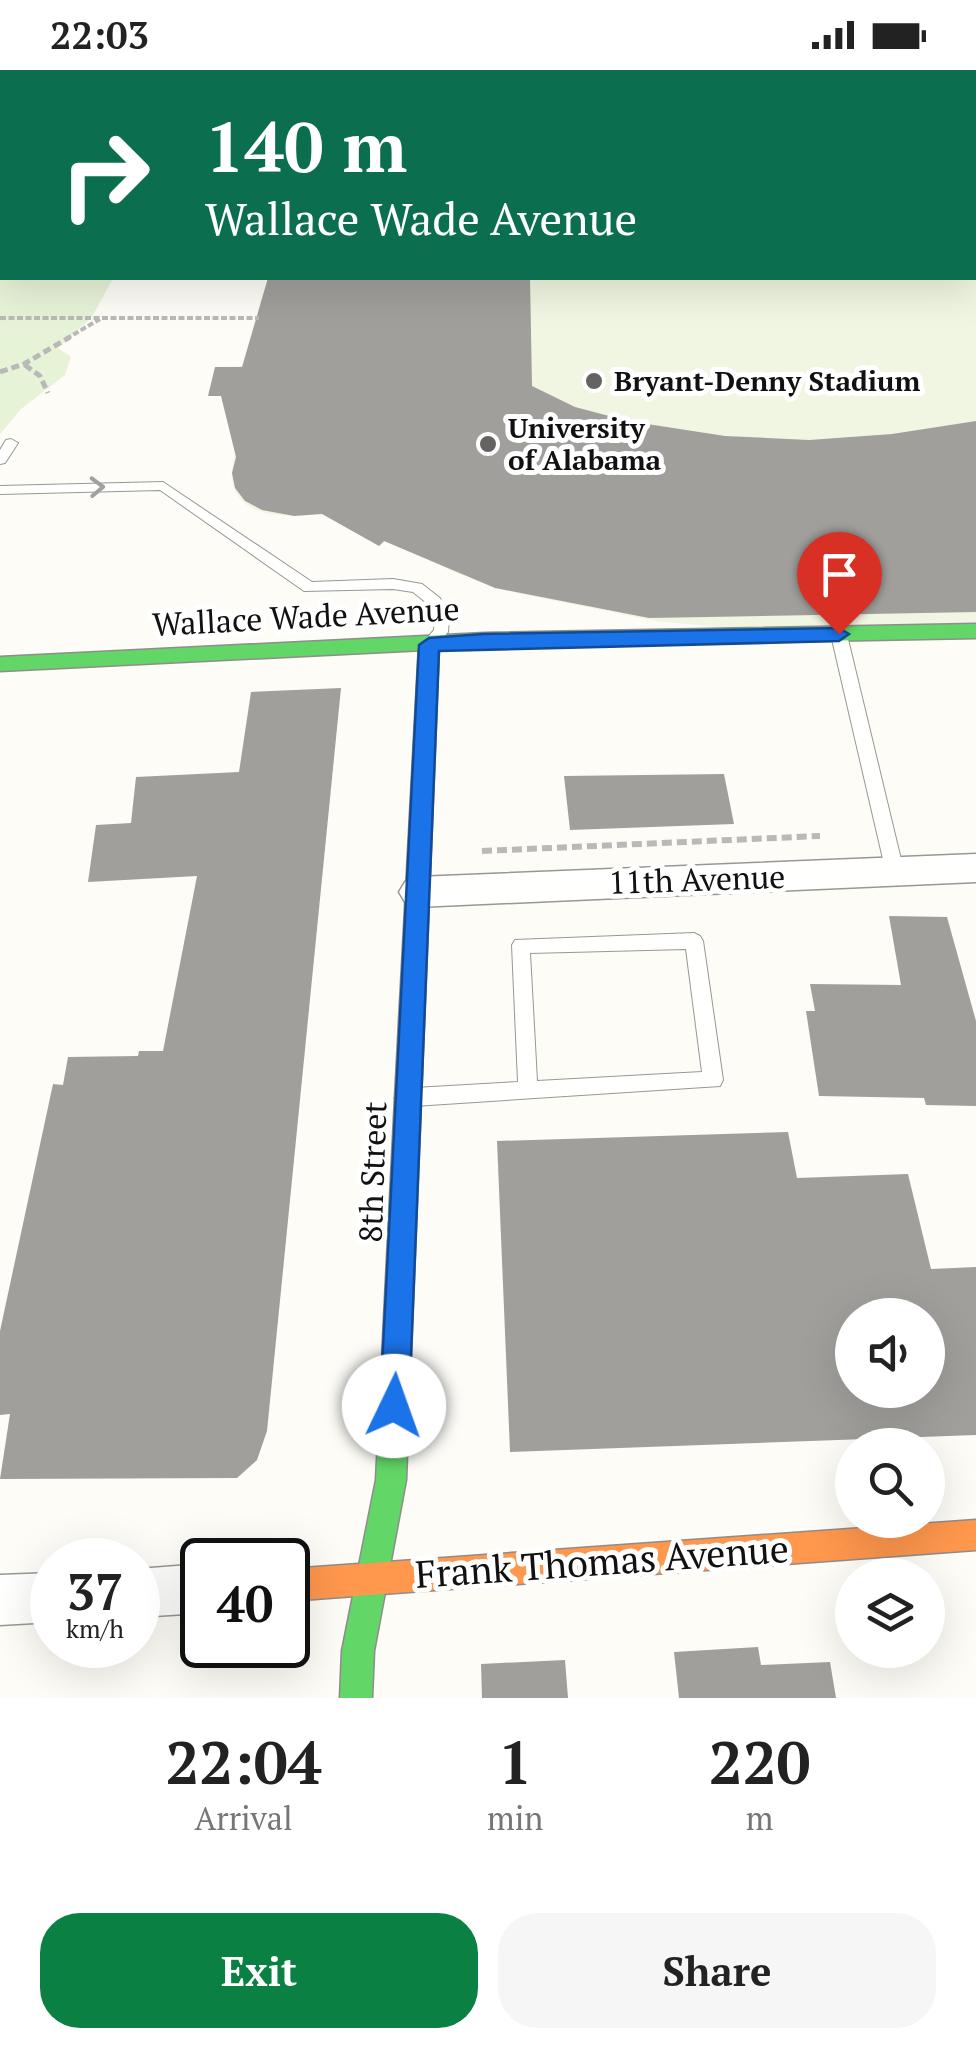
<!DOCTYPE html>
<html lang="en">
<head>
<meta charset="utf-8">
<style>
	body { margin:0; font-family:"PT Serif",serif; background:#f6f6f6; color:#222; height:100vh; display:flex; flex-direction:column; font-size:38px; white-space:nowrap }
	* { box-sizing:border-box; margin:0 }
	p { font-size:32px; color:#767676 }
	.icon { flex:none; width:55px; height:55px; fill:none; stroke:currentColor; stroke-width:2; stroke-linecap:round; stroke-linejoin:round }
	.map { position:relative; height:1628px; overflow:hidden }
	.sheet { display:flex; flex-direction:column; background:#fff; flex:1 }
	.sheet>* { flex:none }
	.guide { position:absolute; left:0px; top:0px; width:978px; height:210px; box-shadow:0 10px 40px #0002; background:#0b6e4f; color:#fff; overflow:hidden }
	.fabs { position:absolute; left:835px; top:1228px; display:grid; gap:20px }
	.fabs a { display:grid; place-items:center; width:110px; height:110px; border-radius:50%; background:#fff; box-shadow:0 10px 40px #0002; font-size:50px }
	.speed { position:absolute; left:30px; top:1468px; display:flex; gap:20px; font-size:50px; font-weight:700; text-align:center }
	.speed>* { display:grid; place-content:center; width:130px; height:130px; border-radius:50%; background:#fff; box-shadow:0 10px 40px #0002; line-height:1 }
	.speed small { font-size:25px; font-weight:400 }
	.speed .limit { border:5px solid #111; border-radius:15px; background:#fff; color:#111 }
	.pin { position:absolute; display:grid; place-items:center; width:85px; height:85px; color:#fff; margin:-102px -42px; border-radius:50% 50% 50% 0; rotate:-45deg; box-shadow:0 0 10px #0007 }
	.pin .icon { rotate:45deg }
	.me { position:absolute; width:110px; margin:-55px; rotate:3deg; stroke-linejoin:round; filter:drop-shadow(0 0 8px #0008) }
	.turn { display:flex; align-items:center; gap:35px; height:210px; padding:0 40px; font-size:45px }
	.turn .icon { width:130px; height:130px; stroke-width:2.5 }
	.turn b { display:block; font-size:70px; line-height:85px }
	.eta { display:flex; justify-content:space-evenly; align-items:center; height:170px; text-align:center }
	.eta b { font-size:60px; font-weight:800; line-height:70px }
	.cta { display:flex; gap:20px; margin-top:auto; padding:20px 40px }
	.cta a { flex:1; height:115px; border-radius:40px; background:#0b8043; color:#fff; font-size:40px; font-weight:800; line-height:115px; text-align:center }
	.cta a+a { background:#f6f6f6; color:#222 }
	.status { display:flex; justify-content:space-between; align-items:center; height:70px; padding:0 50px; background:#fff; direction:ltr }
	.status svg { height:28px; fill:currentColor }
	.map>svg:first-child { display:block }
</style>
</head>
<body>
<div class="status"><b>22:03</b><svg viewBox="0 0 49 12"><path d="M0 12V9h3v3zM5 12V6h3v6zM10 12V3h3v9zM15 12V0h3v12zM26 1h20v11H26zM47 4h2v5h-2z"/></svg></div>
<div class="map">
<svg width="976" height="1628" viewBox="0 0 976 1628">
	<rect width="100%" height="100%" fill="#fdfcf7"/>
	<path fill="#e7f3d7" d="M 0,179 L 2,208 L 113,208 L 92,247 L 58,278 L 71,287 L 65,305 L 21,339 L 0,364 Z"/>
	<path fill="#f0f6e1" d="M 976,70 L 976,556 L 728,558 L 656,551 L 517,523 L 454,502 L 387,470 L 379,476 L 341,437 C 310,447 238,457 232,409 C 230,392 241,379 231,365 L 234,365 L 238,326 L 208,326 L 215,297 L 249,296 L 260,232 L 268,208 L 975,208 Z"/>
	<path fill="#a19f9c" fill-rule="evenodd" d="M 268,208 L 530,208 L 532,316 L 575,337 L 628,351 L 725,366 L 809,370 L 892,364 L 976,351 L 976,542 L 649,548 L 495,518 L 384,471 L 379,476 L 322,444 L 294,446 L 262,440 L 245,431 L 235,418 L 232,403 L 236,387 L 221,326 L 208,326 L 215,297 L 242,297 Z
		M 341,618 L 267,1361 L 257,1390 L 237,1408 L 0,1409 L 10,1344 L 0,1345 L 0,1261 L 53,1014 L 63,1015 L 68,987 L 138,986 L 139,981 L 163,981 L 197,806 L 88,812 L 96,755 L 131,753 L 136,707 L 239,702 L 251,622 Z
		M 724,704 L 734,754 L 570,760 L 564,706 Z
		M 889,846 L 947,847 L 976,951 L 976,1036 L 926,1035 L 924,1028 L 819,1026 L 806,941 L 815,941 L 810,914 L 901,915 Z
		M 788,1062 L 797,1108 L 908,1104 L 931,1199 L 976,1197 L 976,1365 L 510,1382 L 497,1071 ZM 852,1245 L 928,1245 L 928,1320 L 852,1320 Z
		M 758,1577 L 761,1595 L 830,1592 L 836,1628 L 679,1628 L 674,1582 Z
		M 565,1590 L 568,1628 L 482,1628 L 481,1594 Z"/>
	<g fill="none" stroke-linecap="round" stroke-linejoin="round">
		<g stroke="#979795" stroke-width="2">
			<path id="lane" d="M 910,0 L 920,0 L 920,2 L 911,2 Z
				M 0,193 L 2,193 L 2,199 L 0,199 Z
				M 11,369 L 18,373 L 5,393 L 0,394 L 0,380 L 6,370 Z
				M 163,412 L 312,512 L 393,509 L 422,514 L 440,528 L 449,549 L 448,562 L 435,578 L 425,578 L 422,574 L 434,560 L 435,549 L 429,535 L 413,522 L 393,519 L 304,521 L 160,420 L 0,424 L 0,416 Z
				M 839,560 L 847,565 L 904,802 L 901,807 L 889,807 L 886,802 L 831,565 Z
				M 694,863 L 700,866 L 703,871 L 723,1010 L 720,1016 L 414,1036 L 407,1033 L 404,1027 L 407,1021 L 414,1018 L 518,1012 L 512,875 L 515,870 ZM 686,879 L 702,1002 L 537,1011 L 530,883 Z"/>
		</g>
		<g stroke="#979795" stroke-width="3">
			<path id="street" d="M 976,784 L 976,812 L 417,837 L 405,832 L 399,822 L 405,812 L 417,807 Z
				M 202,1494 L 202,1543 L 138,1547 L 138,1499 Z
				M 52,1503 L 52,1552 L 0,1555 L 0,1505 Z"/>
		</g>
		<g stroke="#8e8d8b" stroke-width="3">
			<path id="fast" d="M 710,0 L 754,0 L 755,2 L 712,2 Z
				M 975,16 L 976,16 L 976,24 L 975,24 Z
				M 976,554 L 976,568 L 485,577 L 0,601 L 0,587 L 485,563 Z
				M 408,1016 L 417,1020 L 421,1028 L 406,1410 L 374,1581 L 372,1628 L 340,1628 L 342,1581 L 376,1410 L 395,1028 L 399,1020 Z"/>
		</g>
		<g stroke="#8e8d8b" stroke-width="3">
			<path id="slow" d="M 429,568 L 439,575 L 421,1028 L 417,1036 L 408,1040 L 399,1036 L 395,1028 L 419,575 Z
				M 976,1450 L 976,1480 L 288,1531 L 288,1499 Z"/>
		</g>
		<path stroke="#b9b9b8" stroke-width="4" stroke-dasharray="6 2.5" stroke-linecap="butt" d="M 594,0 L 624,2
			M 0,248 L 259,248
			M 66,269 L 100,249"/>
		<path stroke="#b9b9b8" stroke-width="5" stroke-dasharray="8 4" stroke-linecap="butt" d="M 25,295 L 40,306 L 48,323
			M 0,302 L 24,294 L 70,267"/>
		<path stroke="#b9b9b8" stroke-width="6" stroke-dasharray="10 5" stroke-linecap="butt" d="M 482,781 L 820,766"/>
		<use href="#lane" fill="#fffffe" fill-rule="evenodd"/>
		<use href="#street" fill="#fffffe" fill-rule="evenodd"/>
		<use href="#fast" fill="#63d668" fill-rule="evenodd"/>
		<use href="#slow" fill="#ff974d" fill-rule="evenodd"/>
	</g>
	<defs><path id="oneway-chevron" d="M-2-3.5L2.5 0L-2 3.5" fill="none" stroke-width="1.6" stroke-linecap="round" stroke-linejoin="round" transform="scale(2.5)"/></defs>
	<use stroke="#a0a09f" href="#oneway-chevron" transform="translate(97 417) rotate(-2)"/>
	<path fill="#1a73e8" stroke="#114b97" stroke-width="2.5" d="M 839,558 L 849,564 L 839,571 L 439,581 L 409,1336 L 405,1347 L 394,1351 L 384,1347 L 380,1336 L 419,575 L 429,568 L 483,564 Z"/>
	<g fill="#646362" stroke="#fff" stroke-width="4">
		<circle cx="594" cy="311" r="10"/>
		<circle cx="488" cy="374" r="10"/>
	</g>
	<g text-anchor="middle" stroke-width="10" stroke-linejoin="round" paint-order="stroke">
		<g font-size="28" font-weight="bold" fill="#111" stroke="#fff" text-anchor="start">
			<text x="614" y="321">Bryant-Denny Stadium</text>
			<text x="508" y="368">University<tspan x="508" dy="32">of Alabama</tspan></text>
		</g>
		<g font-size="32" fill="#111" stroke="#fff">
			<text transform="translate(306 547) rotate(-3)" y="11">Wallace Wade Avenue</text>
			<text transform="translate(697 810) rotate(-2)" y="11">11th Avenue</text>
			<text transform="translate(373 1102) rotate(-88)" y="11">8th Street</text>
		</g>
		<g font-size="38" fill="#111" stroke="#fff">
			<text transform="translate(602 1492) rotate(-4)" y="13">Frank Thomas Avenue</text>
		</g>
	</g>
</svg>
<div class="fabs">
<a><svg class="icon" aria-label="sound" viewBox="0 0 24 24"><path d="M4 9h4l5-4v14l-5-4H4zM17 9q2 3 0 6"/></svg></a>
<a><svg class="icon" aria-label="search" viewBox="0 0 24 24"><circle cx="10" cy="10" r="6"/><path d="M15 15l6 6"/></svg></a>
<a><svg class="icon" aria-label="layers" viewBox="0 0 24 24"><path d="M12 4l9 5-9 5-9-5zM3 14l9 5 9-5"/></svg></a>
</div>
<div class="speed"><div>37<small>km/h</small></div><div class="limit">40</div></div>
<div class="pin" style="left:839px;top:564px;background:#d93025"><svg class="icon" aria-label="arrive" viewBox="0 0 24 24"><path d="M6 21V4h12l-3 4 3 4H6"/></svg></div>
<svg class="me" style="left:394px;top:1336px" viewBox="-20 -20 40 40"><circle r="19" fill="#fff"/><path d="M0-13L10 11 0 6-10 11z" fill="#1a73e8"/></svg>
<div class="guide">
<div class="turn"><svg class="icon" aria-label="right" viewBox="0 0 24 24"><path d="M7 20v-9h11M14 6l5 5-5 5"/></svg><div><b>140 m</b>Wallace Wade Avenue</div></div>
</div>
</div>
<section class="sheet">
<div class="eta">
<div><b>22:04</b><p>Arrival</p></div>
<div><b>1</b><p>min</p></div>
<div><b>220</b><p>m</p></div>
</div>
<div class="cta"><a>Exit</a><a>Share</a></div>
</section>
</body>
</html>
